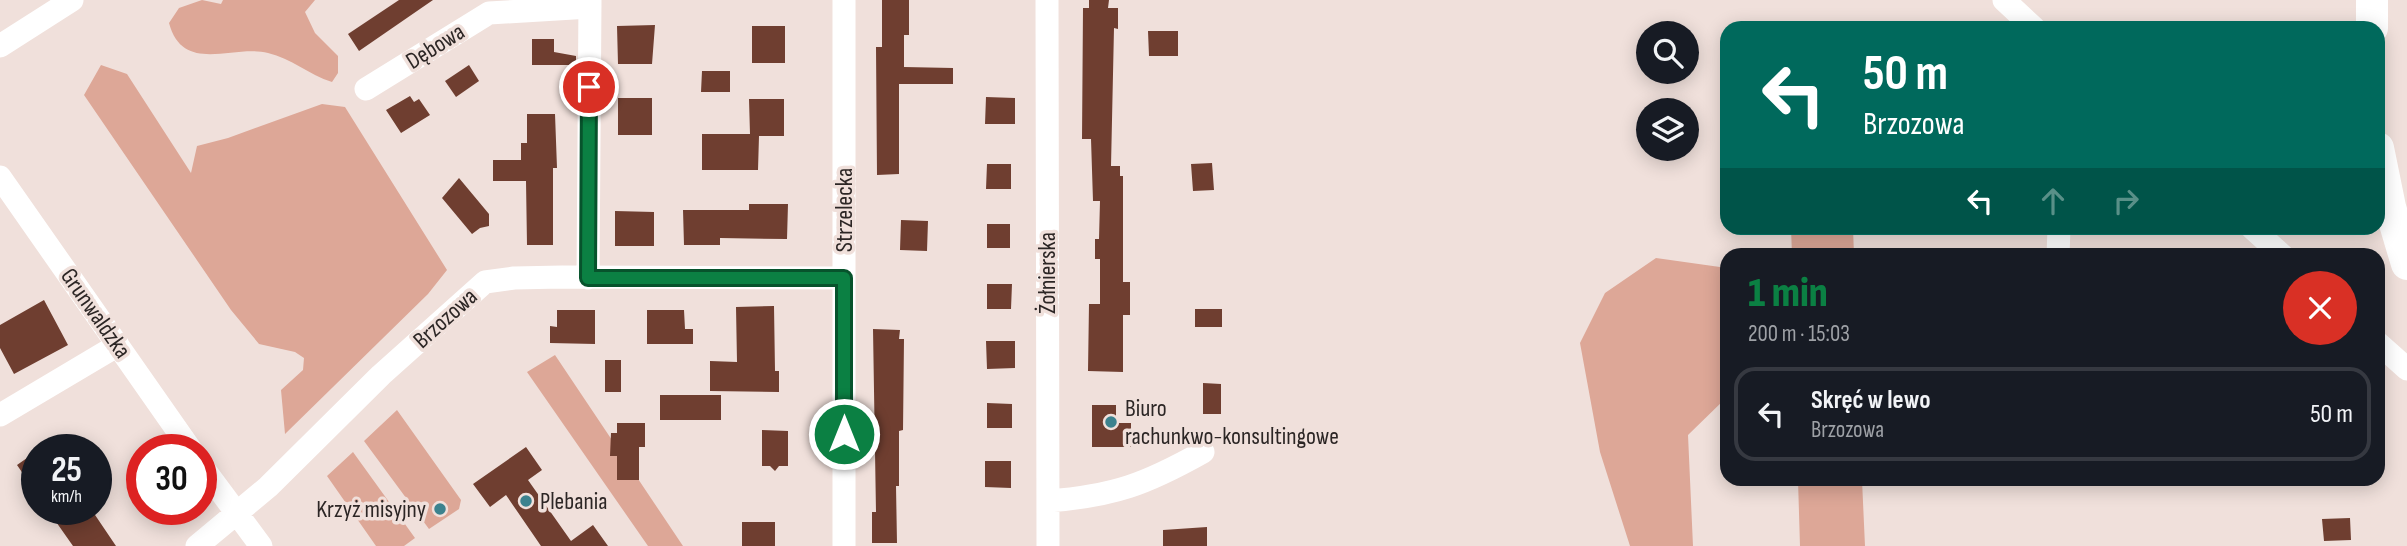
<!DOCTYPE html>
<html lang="pl">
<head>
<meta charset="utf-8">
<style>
	body { margin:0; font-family:"Sofia Sans Condensed",sans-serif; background:#242831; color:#f1f3f6; height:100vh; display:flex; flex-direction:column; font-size:26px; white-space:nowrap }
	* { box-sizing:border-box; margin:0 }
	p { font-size:23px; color:#9ea1a6 }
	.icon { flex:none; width:38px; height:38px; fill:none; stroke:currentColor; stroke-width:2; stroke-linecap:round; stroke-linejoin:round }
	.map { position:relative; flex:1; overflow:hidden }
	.details { position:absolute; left:1720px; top:248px; width:665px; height:238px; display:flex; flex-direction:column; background:#171b24; border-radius:21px; box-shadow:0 4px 18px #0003 }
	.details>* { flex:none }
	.hud { position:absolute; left:1720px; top:21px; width:665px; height:214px; border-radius:21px; box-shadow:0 4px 18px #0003; background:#00695c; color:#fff; overflow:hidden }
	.controls { position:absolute; left:1636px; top:21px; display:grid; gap:14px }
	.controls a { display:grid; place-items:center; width:63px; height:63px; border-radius:50%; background:#171b24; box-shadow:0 4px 18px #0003; font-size:35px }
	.speed { position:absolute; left:21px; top:434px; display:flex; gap:14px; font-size:35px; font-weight:700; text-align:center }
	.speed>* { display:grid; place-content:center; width:91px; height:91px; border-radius:50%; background:#171b24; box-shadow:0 4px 18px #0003; line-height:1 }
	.speed small { font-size:18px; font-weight:400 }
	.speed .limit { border:10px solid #d22; background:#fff; color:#111 }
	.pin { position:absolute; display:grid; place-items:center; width:60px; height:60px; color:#fff; margin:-30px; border:4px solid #fff; border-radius:50%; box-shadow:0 2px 7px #0007 }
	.me { position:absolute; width:77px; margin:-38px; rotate:0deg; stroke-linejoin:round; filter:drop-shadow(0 0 5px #0008) }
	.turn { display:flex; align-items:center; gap:24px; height:147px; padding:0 28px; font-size:32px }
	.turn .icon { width:91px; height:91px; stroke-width:2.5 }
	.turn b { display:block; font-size:49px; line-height:60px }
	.lanes { display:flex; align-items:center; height:66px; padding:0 28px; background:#0003; justify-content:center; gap:35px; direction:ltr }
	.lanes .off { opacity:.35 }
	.round { display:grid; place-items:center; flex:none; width:74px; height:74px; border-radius:37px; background:#242831 }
	.overview { display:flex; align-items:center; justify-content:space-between; height:119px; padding:0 28px }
	h1 { font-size:42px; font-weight:800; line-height:52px; color:#0b8043 }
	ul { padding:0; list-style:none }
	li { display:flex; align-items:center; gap:21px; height:94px; margin:0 14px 10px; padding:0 14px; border:4px solid #363941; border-radius:21px }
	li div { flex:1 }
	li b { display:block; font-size:26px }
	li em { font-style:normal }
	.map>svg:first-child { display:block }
</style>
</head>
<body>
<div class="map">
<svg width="2407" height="546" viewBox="0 0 2407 546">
	<rect width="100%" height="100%" fill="#f0e0db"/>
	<path fill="#dda797" d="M 202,0 L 221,4 L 223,0 L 315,0 L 305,12 L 315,33 L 338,56 L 338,73 L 332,82 C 309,75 291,58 268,53 C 233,44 183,75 169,23 L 179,8 Z
		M 101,65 L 127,74 L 191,173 L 197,146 L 228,138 L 322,104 L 345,107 L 447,270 L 428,294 L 285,434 L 281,390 L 303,370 L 304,358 L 295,352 L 259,344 L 231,310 L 84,95 Z
		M 1791,228 L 1853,228 L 1854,255 L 1792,255 Z
		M 1656,258 L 1727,268 L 1727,397 L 1688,435 L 1693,546 L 1630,546 L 1600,452 L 1580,343 L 1605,293 Z
		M 555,355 L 683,546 L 648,546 L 527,372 Z
		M 397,410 L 461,500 L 459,509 L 429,529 L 364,441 Z
		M 353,452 L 415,538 L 404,546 L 376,546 L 327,476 Z
		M 1798,480 L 1862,480 L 1865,546 L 1800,546 Z"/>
	<path fill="#6f3e30" d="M 399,0 L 433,0 L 359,51 L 348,34 Z
		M 882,0 L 909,0 L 909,35 L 904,35 L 904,67 L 953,68 L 953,84 L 899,84 L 899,174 L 877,175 L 876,47 L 882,47 Z
		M 1089,0 L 1109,0 L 1108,8 L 1118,8 L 1118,29 L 1114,28 L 1111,166 L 1120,166 L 1120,176 L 1123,176 L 1123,282 L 1130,282 L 1130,315 L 1123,315 L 1123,372 L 1088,371 L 1089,304 L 1100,304 L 1100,259 L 1095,259 L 1095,239 L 1099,239 L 1100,201 L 1093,201 L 1091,139 L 1082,139 L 1083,8 L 1089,8 Z
		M 655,25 L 652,64 L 618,64 L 617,26 Z
		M 752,26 L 785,26 L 785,63 L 752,63 Z
		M 1148,31 L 1178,31 L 1178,56 L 1149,56 Z
		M 532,39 L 554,39 L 554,52 L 576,56 L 576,65 L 532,65 Z
		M 469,65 L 479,81 L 456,97 L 445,81 Z
		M 702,71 L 730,71 L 730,92 L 701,92 Z
		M 410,96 L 414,102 L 419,99 L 430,115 L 401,133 L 386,110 Z
		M 986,97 L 1015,98 L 1015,124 L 985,124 Z
		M 618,98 L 652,98 L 652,135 L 618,135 Z
		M 749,99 L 784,99 L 784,136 L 759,136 L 758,170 L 702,170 L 702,134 L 750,134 Z
		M 527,114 L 555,114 L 557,168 L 553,168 L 553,245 L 527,245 L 526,181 L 493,181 L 493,160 L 521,160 L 521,143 L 527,143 Z
		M 1212,163 L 1214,190 L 1193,191 L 1191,164 Z
		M 987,164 L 1011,164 L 1011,189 L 986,189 Z
		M 459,178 L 489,214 L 489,226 L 480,228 L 472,234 L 442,198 Z
		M 749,204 L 788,204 L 787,239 L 720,238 L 720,245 L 684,245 L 683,210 L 749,210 Z
		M 615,211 L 654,212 L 654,246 L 615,246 Z
		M 901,220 L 928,221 L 927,251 L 900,250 Z
		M 987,224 L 1010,224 L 1010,248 L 987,248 Z
		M 987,284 L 1012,284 L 1011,309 L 987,309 Z
		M 44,300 L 68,345 L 14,374 L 0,348 L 0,325 Z
		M 774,306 L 775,371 L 779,371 L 779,392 L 710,391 L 710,361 L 737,362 L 736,307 Z
		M 1195,309 L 1222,309 L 1222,327 L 1195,327 Z
		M 557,310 L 595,310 L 595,344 L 550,343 L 550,326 L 557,327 Z
		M 647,310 L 684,310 L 685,329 L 693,329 L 693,344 L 647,344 Z
		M 873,329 L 900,330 L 899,339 L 904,339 L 903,430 L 899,431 L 899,486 L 896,486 L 897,543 L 872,543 L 872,512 L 876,512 Z
		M 986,341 L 1015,341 L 1015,368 L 987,369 Z
		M 605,360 L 621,360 L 621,392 L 605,392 Z
		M 1203,383 L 1221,384 L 1221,414 L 1203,414 Z
		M 660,395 L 721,395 L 721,420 L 660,420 Z
		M 987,403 L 1012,404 L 1012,428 L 987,428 Z
		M 1092,405 L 1116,405 L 1116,423 L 1131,423 L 1131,447 L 1092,447 Z
		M 617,423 L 645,423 L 645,447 L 639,447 L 639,480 L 617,480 L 617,456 L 610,456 L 611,433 L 617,433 Z
		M 762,430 L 788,431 L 788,466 L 779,466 L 775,471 L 770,466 L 762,466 Z
		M 526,447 L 542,470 L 528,480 L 571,541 L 593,525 L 608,546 L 541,546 L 506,495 L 490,507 L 473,484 Z
		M 37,451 L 37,494 L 17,465 Z
		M 985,461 L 1011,461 L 1011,488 L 985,487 Z
		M 47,509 L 91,509 L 116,546 L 73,546 Z
		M 2350,518 L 2351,540 L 2324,541 L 2322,519 Z
		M 742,522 L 775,522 L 775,546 L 742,546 Z
		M 1207,527 L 1207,546 L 1163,546 L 1163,530 Z"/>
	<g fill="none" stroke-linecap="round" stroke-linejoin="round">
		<path stroke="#fff" stroke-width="23" d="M 844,0 L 844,546
			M 1047,0 L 1048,546
			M 2004,0 L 2034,28
			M 0,46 L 72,0
			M 366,89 L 489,13 L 590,7
			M 0,177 L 191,450
			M 2252,228 L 2283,256
			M 2058,256 L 2059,228
			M 588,278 L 590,0
			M 2378,343 L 2407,369
			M 0,415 L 118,345
			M 201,465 L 261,546
			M 1048,501 C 1114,496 1146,484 1203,452
			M 197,546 L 268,487 L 381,375 L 485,282 L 514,278 L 562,277 L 844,278"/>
		<path stroke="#fff" stroke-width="32" d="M 2372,0 L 2372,28
			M 2378,148 L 2390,207 L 2407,264"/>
	</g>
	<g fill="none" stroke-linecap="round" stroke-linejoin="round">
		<g stroke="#07532c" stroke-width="18">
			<path id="route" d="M 589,87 L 588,278 L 844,278 L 844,434"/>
		</g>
		<use href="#route" stroke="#0b8043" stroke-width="12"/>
	</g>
	<g fill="#3c828e" stroke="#f0e0db" stroke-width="2.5">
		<circle cx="1111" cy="422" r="7"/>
		<circle cx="526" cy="501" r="7"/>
		<circle cx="440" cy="509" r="7"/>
	</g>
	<g text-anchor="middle" stroke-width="7" stroke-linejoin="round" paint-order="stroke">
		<g font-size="24" fill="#2c2625" stroke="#f0e0db">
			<text transform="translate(435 46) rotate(-32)" y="8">Dębowa</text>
			<text transform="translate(844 210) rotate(-90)" y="8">Strzelecka</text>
			<text transform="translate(1047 273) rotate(-90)" y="8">Żołnierska</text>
			<text transform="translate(96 313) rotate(55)" y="8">Grunwaldzka</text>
			<text transform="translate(445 318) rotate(-42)" y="8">Brzozowa</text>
		</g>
		<g font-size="24" fill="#2c2625" stroke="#f0e0db" text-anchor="start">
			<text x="1125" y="416">Biuro<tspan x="1125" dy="28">rachunkwo-konsultingowe</tspan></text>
			<text x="540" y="509">Plebania</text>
			<text x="426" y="517" text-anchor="end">Krzyż misyjny</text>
		</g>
	</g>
</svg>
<div class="controls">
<a><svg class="icon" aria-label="search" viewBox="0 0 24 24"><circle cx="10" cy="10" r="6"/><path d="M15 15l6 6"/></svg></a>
<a><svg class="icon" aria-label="layers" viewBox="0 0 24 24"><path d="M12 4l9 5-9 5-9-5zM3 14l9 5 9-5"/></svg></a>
</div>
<div class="speed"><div>25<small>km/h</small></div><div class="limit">30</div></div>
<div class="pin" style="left:589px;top:87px;background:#d93025"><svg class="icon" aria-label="arrive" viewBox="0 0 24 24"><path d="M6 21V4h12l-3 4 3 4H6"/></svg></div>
<svg class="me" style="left:844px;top:434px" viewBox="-20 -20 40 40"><circle r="17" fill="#0b8043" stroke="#fff" stroke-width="3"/><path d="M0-11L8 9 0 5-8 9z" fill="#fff"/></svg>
<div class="hud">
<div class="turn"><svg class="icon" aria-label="left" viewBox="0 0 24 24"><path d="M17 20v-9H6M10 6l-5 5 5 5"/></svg><div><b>50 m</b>Brzozowa</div></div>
<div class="lanes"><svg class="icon" aria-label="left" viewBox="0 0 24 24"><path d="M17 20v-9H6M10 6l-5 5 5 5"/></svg><svg class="icon off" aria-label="ahead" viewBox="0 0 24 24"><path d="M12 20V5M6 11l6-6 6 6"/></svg><svg class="icon off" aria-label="right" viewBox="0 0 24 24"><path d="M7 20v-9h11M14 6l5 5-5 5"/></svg></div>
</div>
<section class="details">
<div class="overview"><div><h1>1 min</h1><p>200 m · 15:03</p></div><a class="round" style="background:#d93025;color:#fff"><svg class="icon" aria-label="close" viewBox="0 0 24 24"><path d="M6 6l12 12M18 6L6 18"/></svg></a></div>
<ul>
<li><svg class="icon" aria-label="left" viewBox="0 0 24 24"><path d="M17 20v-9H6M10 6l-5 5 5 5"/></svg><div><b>Skręć w lewo</b><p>Brzozowa</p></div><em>50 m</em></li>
</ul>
</section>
</div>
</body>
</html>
